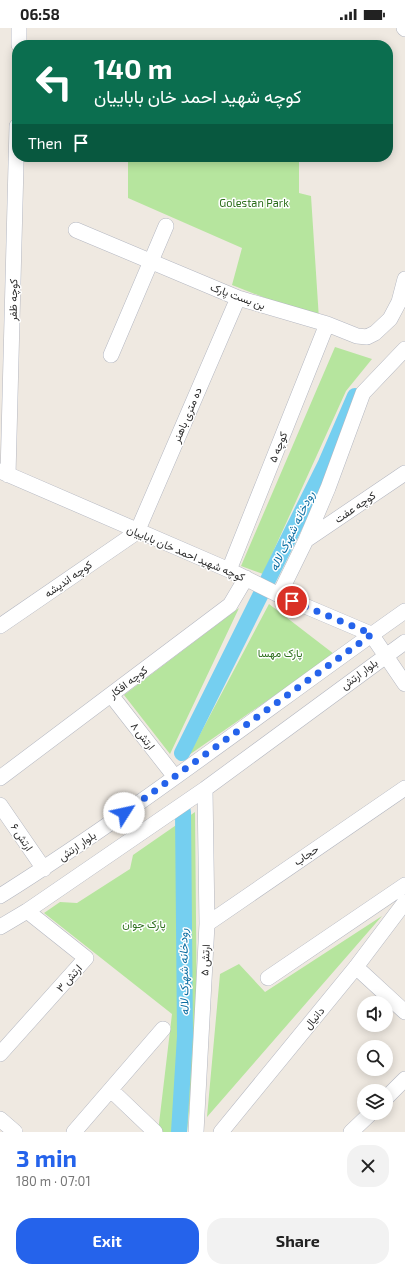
<!DOCTYPE html>
<html lang="en">
<head>
<meta charset="utf-8">
<style>
	body { margin:0; font-family:"Exo 2",Vazirmatn,sans-serif; background:#f2f2f2; color:#222; height:100vh; display:flex; flex-direction:column; font-size:15px; white-space:nowrap }
	* { box-sizing:border-box; margin:0 }
	p { font-size:13px; color:#767676 }
	.icon { flex:none; width:22px; height:22px; fill:none; stroke:currentColor; stroke-width:2; stroke-linecap:round; stroke-linejoin:round }
	.map { position:relative; height:1104px; overflow:hidden }
	.drawer { display:flex; flex-direction:column; background:#fff; flex:1 }
	.drawer>* { flex:none }
	.hud { position:absolute; left:12px; top:12px; width:381px; height:122px; border-radius:16px; box-shadow:0 2px 10px #0003; background:#0b6e4f; color:#fff; overflow:hidden }
	.buttons { position:absolute; left:357px; top:968px; display:grid; gap:8px }
	.buttons a { display:grid; place-items:center; width:36px; height:36px; border-radius:50%; background:#fff; box-shadow:0 2px 10px #0003; font-size:20px }
	.pin { position:absolute; display:grid; place-items:center; width:34px; height:34px; color:#fff; margin:-17px; border:2px solid #fff; border-radius:50%; box-shadow:0 1px 4px #0007 }
	.me { position:absolute; width:44px; margin:-22px; rotate:55deg; stroke-linejoin:round; filter:drop-shadow(0 0 3px #0008) }
	.turn { display:flex; align-items:center; gap:14px; height:84px; padding:0 16px; font-size:18px }
	.turn .icon { width:52px; height:52px; stroke-width:2.5 }
	.turn b { display:block; font-size:28px; line-height:34px }
	.then { display:flex; align-items:center; height:38px; padding:0 16px; background:#0003; gap:8px; font-size:15px }
	.round { display:grid; place-items:center; flex:none; width:42px; height:42px; border-radius:16px; background:#f2f2f2 }
	.overview { display:flex; align-items:center; justify-content:space-between; height:68px; padding:0 16px }
	h1 { font-size:24px; font-weight:700; line-height:30px; color:#2563eb }
	.button { display:flex; gap:8px; margin-top:auto; padding:8px 16px }
	.button a { flex:1; height:46px; border-radius:16px; background:#2563eb; color:#fff; font-size:16px; font-weight:700; line-height:46px; text-align:center }
	.button a+a { background:#f2f2f2; color:#222 }
	.status { display:flex; justify-content:space-between; align-items:center; height:28px; padding:0 20px; background:#fff; direction:ltr }
	.status svg { height:11px; fill:currentColor }
	.map>svg:first-child { display:block }
</style>
</head>
<body>
<div class="status"><b>06:58</b><svg viewBox="0 0 49 12"><path d="M0 12V9h3v3zM5 12V6h3v6zM10 12V3h3v9zM15 12V0h3v12zM26 1h20v11H26zM47 4h2v5h-2z"/></svg></div>
<div class="map">
<svg width="405" height="1104" viewBox="0 0 405 1104">
	<rect width="100%" height="100%" fill="#efe9e1"/>
	<path fill="#b6e59e" d="M 128,129 L 299,129 L 299,165 L 311,168 L 319,291 L 232,257 L 242,220 L 128,170 Z
		M 335,319 L 372,331 L 346,363 L 263,546 L 241,538 Z
		M 269,576 L 334,626 L 189,727 Z
		M 239,580 L 170,726 L 124,667 Z
		M 195,784 L 197,996 L 187,1104 L 158,1104 L 172,986 L 44,885 L 60,874 L 77,875 L 130,841 L 133,827 Z
		M 382,888 L 207,1089 L 220,946 L 239,936 L 265,964 Z"/>
	<g fill="none" stroke-linecap="round" stroke-linejoin="round">
		<path stroke="#75cff0" stroke-width="16" d="M 182,725 L 326,435 L 355,368
			M 179,1104 L 185,1008 L 183,784"/>
		<g stroke="#b4b7c1" stroke-width="16">
			<path id="minor" d="M 404,0 L 405,1
				M 19,17 L 19,0
				M 76,202 L 238,270 L 327,296 L 357,308 L 367,309 L 375,305 L 390,291 L 399,274 L 405,251
				M 111,327 L 166,198
				M 0,443 L 229,542 L 279,567 L 371,606 L 405,656
				M 8,447 L 17,98
				M 306,512 L 405,445
				M 229,542 L 327,296
				M 279,567 L 306,512 L 328,460 L 363,365 L 405,321
				M 0,598 L 137,504 L 238,270
				M 111,667 L 175,749
				M 0,750 L 230,577 L 246,550
				M 0,777 L 44,841
				M 0,868 C 140,780 270,678 405,583
				M 207,896 L 405,760
				M 0,899 L 27,883 L 205,761 L 405,614
				M 356,939 L 405,984
				M 268,950 L 405,857
				M 0,1026 L 86,930 L 27,883
				M 111,1062 L 155,1104
				M 386,1070 L 405,1051
				M 0,1091 L 15,1104
				M 74,1104 L 163,1001
				M 196,1104 L 207,896 L 205,761
				M 221,1104 L 356,939 L 405,874
				M 351,1104 L 371,1085"/>
		</g>
		<use href="#minor" stroke="#fff" stroke-width="15"/>
	</g>
	<g fill="none" stroke-linecap="round" stroke-linejoin="round">
		<path stroke="#2563eb" stroke-width="7" stroke-dasharray="0 12.6" d="M 124,785 L 372,606 L 292,573"/>
	</g>
	<g text-anchor="middle" stroke-width="3" stroke-linejoin="round" paint-order="stroke">
		<g font-size="11" fill="#2c6e1b" stroke="#fff">
			<text x="254" y="179">Golestan Park</text>
			<text x="280" y="629">پارک مهسا</text>
			<text x="144" y="900">پارک جوان</text>
		</g>
		<g font-size="11" fill="#2e2e2e" stroke="#fff">
			<text transform="translate(238 268) rotate(20)" y="4">بن بست پارک</text>
			<text transform="translate(13 272) rotate(-89)" y="4">کوچه ظفر</text>
			<text transform="translate(187 387) rotate(-67)" y="4">ده متری باهنر</text>
			<text transform="translate(278 419) rotate(-68)" y="4">کوچه ۵</text>
			<text transform="translate(355 479) rotate(-34)" y="4">کوچه عفت</text>
			<text transform="translate(186 525) rotate(23)" y="4">کوچه شهید احمد خان باباییان</text>
			<text transform="translate(68 551) rotate(-35)" y="4">کوچه اندیشه</text>
			<text transform="translate(359 646) rotate(-37)" y="4">بلوار ارتش</text>
			<text transform="translate(128 654) rotate(-37)" y="4">کوچه افکار</text>
			<text transform="translate(143 708) rotate(52)" y="4">ارتش ۸</text>
			<text transform="translate(22 809) rotate(56)" y="4">ارتش ۶</text>
			<text transform="translate(77 818) rotate(-35)" y="4">بلوار ارتش</text>
			<text transform="translate(306 827) rotate(-34)" y="4">حجاب</text>
			<text transform="translate(205 932) rotate(-87)" y="4">ارتش ۵</text>
			<text transform="translate(69 950) rotate(-48)" y="4">ارتش ۳</text>
			<text transform="translate(314 990) rotate(-50)" y="4">دانیال</text>
		</g>
		<g font-size="12" font-style="italic" fill="#0d6fa3" stroke="#fff">
			<text transform="translate(292 503) rotate(-64)" y="4">رودخانه شهرک لاله</text>
			<text transform="translate(184 944) rotate(-91)" y="4">رودخانه شهرک لاله</text>
		</g>
	</g>
</svg>
<div class="buttons">
<a><svg class="icon" aria-label="sound" viewBox="0 0 24 24"><path d="M4 9h4l5-4v14l-5-4H4zM17 9q2 3 0 6"/></svg></a>
<a><svg class="icon" aria-label="search" viewBox="0 0 24 24"><circle cx="10" cy="10" r="6"/><path d="M15 15l6 6"/></svg></a>
<a><svg class="icon" aria-label="layers" viewBox="0 0 24 24"><path d="M12 4l9 5-9 5-9-5zM3 14l9 5 9-5"/></svg></a>
</div>
<div class="pin" style="left:292px;top:573px;background:#d93025"><svg class="icon" aria-label="arrive" viewBox="0 0 24 24"><path d="M6 21V4h12l-3 4 3 4H6"/></svg></div>
<svg class="me" style="left:124px;top:785px" viewBox="-20 -20 40 40"><circle r="19" fill="#fff"/><path d="M0-13L10 11 0 6-10 11z" fill="#2563eb"/></svg>
<div class="hud">
<div class="turn"><svg class="icon" aria-label="left" viewBox="0 0 24 24"><path d="M17 20v-9H6M10 6l-5 5 5 5"/></svg><div><b>140 m</b>کوچه شهید احمد خان باباییان</div></div>
<div class="then">Then<svg class="icon" aria-label="arrive" viewBox="0 0 24 24"><path d="M6 21V4h12l-3 4 3 4H6"/></svg></div>
</div>
</div>
<section class="drawer">
<div class="overview"><div><h1>3 min</h1><p>180 m · 07:01</p></div><a class="round"><svg class="icon" aria-label="close" viewBox="0 0 24 24"><path d="M6 6l12 12M18 6L6 18"/></svg></a></div>
<div class="button"><a>Exit</a><a>Share</a></div>
</section>
</body>
</html>
